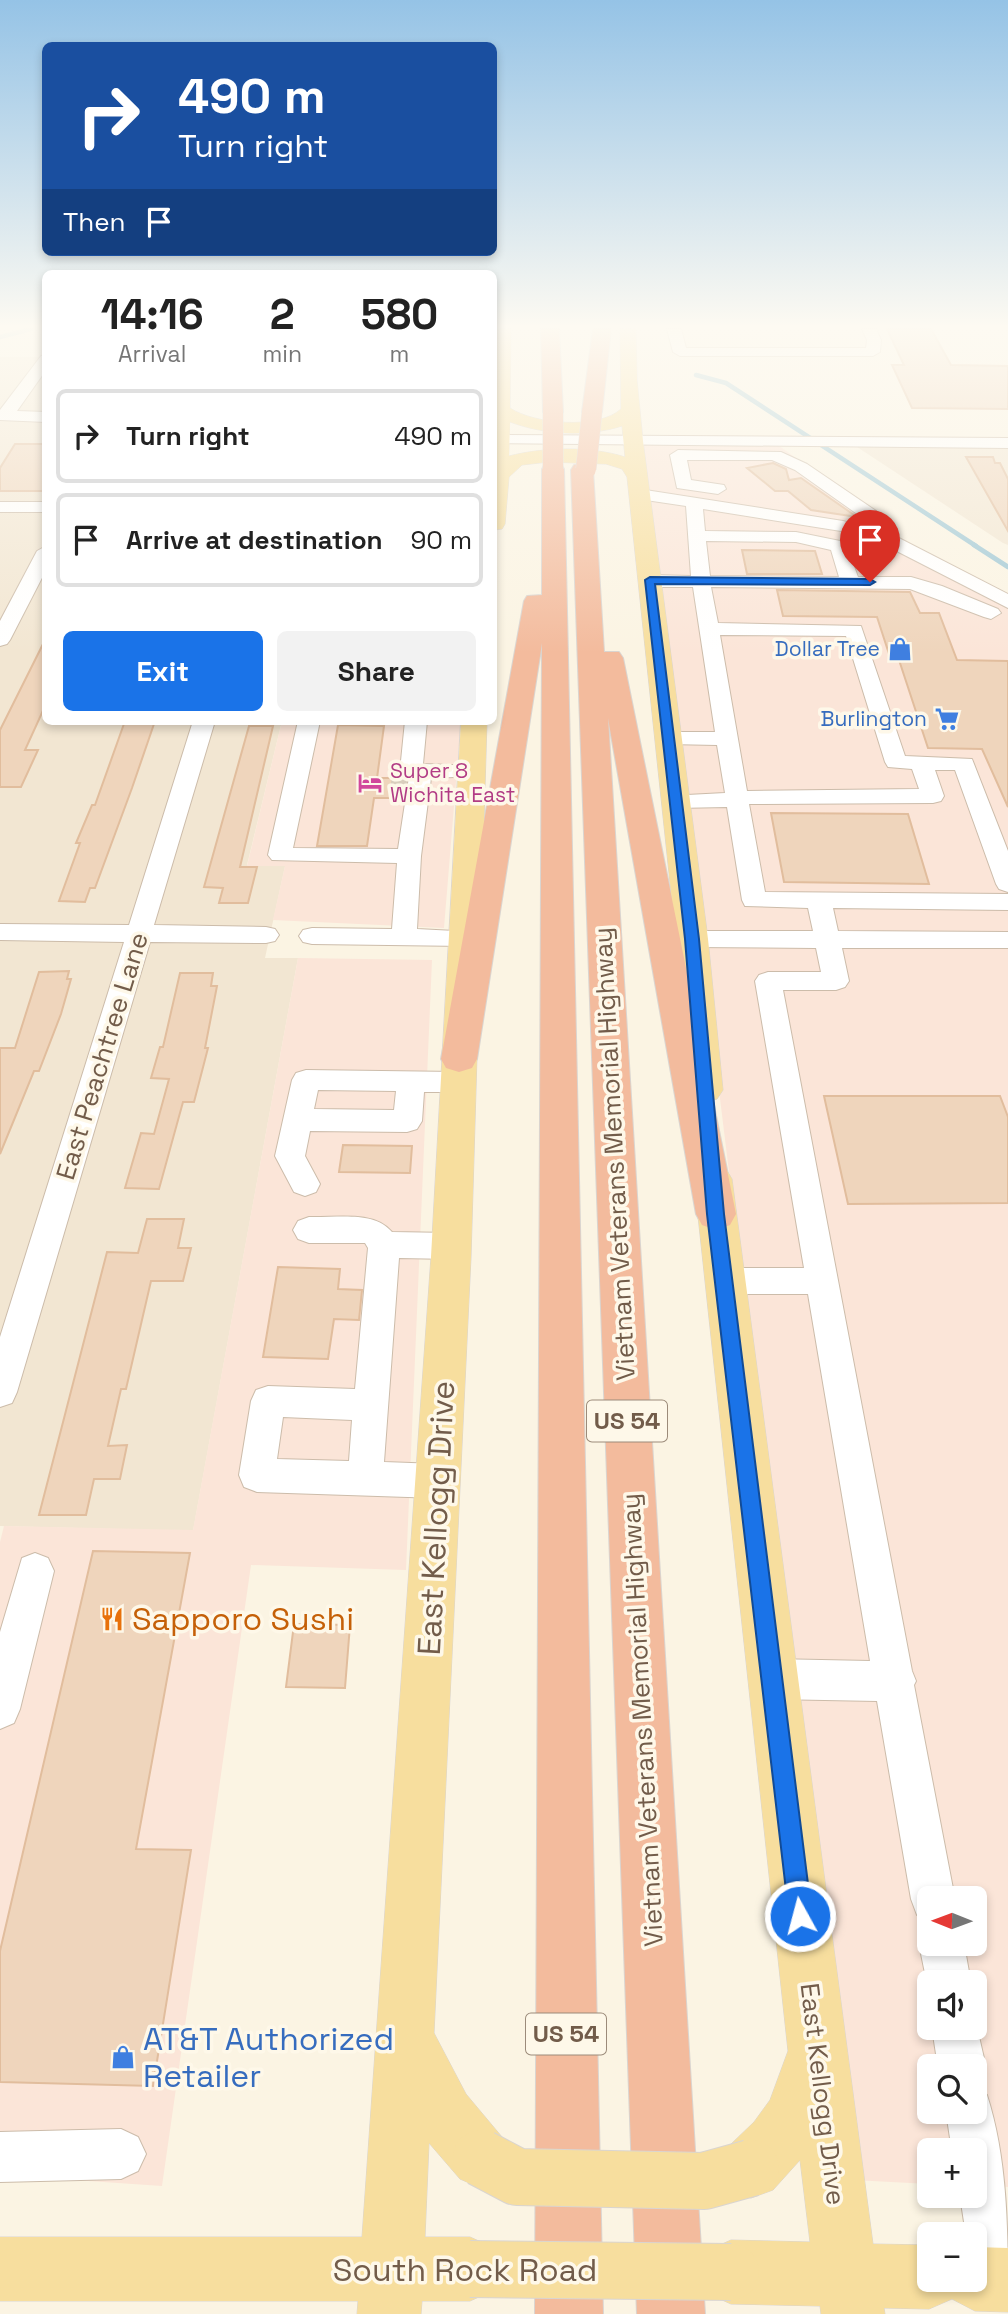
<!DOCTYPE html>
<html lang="en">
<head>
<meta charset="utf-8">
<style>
	body { margin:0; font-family:"Space Grotesk",sans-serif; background:#f2f2f2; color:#222; height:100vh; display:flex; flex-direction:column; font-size:26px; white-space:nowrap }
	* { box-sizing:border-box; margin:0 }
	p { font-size:23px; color:#767676 }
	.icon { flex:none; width:38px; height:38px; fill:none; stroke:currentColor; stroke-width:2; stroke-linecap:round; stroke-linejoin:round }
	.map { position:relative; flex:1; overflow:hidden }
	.sheet { position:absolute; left:42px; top:270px; width:455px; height:455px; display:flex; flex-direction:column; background:#fff; border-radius:10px; box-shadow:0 4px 10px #0003 }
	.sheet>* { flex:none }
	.hud { position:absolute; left:42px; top:42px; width:455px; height:214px; border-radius:10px; box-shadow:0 4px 10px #0003; background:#1a4fa0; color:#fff; overflow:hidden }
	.needle { width:46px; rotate:271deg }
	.buttons { position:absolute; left:917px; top:1886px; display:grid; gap:14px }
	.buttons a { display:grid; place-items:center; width:70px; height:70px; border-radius:10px; background:#fff; box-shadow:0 4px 10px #0003; font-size:35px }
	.pin { position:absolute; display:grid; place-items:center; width:60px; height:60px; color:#fff; margin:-72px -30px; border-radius:50% 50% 50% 0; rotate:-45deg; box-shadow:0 0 7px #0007 }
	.pin .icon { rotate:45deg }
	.me { position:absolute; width:77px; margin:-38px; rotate:353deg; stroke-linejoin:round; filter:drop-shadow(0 0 5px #0008) }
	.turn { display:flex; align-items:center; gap:24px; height:147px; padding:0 21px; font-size:32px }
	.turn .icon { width:91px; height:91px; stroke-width:2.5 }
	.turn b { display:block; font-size:49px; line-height:60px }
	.then { display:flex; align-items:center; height:66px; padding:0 21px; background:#0003; gap:14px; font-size:26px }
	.eta { display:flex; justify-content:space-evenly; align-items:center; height:119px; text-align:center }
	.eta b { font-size:42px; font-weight:800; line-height:49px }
	.button { display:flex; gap:14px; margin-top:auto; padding:14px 21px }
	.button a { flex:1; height:80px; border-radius:10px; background:#1a73e8; color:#fff; font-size:28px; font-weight:800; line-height:80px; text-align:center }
	.button a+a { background:#f2f2f2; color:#222 }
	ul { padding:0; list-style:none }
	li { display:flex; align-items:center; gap:21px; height:94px; margin:0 14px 10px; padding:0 7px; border:4px solid #e0e0e0; border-radius:10px }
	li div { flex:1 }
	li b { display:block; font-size:26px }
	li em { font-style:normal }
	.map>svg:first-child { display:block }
</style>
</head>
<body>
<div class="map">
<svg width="1008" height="2314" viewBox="0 0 1008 2314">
	<rect width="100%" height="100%" fill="#fbf4e3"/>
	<path fill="#f2e6d2" d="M 0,357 L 45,357 L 46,721 L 282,721 L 247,865 L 285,866 L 265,958 L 298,958 L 193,1531 L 0,1526 Z
		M 848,441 L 1008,441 L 1008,545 L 1003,543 Z"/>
	<path fill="#fbe5d8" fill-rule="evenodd" d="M 639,440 L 771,440 L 885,522 L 853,524 L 1008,596 L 1008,2187 L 975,2186 L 975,2151 L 929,2151 L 929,2184 L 853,2180 ZM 929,1899 L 975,1899 L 975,1944 L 929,1944 ZM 929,1983 L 975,1983 L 975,2028 L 929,2028 ZM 929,2067 L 975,2067 L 975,2112 L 929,2112 Z
		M 282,721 L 461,721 L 444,928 L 273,920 L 285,866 L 247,866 Z
		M 298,958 L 432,960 L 406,1570 L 251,1565 L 162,2186 L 0,2175 L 0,1542 L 4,1526 L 193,1530 Z"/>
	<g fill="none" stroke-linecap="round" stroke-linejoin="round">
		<path stroke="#a0c8d5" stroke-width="4.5" d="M 0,337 L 31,329
			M 696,375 L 726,383 L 976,546"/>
		<path stroke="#a0c8d5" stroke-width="5" d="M 974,545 L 1008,567"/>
	</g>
	<path fill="#efd5bc" stroke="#e1bd9d" stroke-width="2" d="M 887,329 L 931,329 L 951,365 L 1008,366 L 1008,409 L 912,408 L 892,365 L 904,365 Z
		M 15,444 L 46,444 L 46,491 L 0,491 L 0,468 Z
		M 966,457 L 993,457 L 995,463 L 1000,463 L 1008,479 L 1008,531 Z
		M 773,463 L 786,469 L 789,480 L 801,478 L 857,517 L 811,510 L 788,491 L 775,491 L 747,468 Z
		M 742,550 L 815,551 L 822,574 L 747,574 Z
		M 777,590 L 910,592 L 920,613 L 939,613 L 957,660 L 1008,661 L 1008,807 L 982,749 L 928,748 L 899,660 L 891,660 L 877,617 L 783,616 Z
		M 46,638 L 46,704 L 25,750 L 38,750 L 21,787 L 0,787 L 0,730 Z
		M 125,721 L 155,721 L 132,788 L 95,888 L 90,888 L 85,902 L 59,901 L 80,843 L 76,843 L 92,805 L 95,805 Z
		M 338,725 L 384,726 L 377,778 L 393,778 L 391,798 L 374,798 L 367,846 L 317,846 Z
		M 249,726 L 273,726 L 240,867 L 257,867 L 248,903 L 219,903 L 223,888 L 204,887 Z
		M 771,813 L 908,814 L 929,884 L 784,882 Z
		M 69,971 L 67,979 L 71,979 L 61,1014 L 39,1071 L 34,1071 L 0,1154 L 0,1048 L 15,1048 L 39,972 Z
		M 180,973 L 213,973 L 211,986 L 217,986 L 205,1048 L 208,1048 L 194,1102 L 183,1102 L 159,1189 L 125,1188 L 141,1133 L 154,1134 L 169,1079 L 151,1078 L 160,1047 L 163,1047 Z
		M 824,1096 L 1000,1096 L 1008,1117 L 1008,1203 L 848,1204 Z
		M 343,1145 L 412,1146 L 410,1173 L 339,1172 Z
		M 147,1219 L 184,1219 L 178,1248 L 191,1248 L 183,1281 L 151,1281 L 126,1389 L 121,1389 L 108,1446 L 127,1445 L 120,1479 L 94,1479 L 86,1515 L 39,1515 L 107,1252 L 138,1253 Z
		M 278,1267 L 340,1269 L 338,1289 L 362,1290 L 359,1320 L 334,1319 L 328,1359 L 263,1357 Z
		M 93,1551 L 190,1553 L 136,1849 L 191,1850 L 153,2086 L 0,2082 L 0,1951 Z
		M 294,1624 L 350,1625 L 345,1688 L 286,1687 Z"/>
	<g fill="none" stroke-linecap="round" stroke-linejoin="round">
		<path stroke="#d9cebd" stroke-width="20" stroke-dasharray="20 10" stroke-linecap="butt" d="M 400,789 L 402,778"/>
		<g stroke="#ccbcaa" stroke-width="2">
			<path id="minor" d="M 667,329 L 681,329 L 686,348 L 866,348 L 867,340 L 862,329 L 876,329 L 881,340 L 880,352 L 873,356 L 680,356 L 673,352 Z
				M 46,355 L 46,370 L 17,411 L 46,412 L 46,422 L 0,420 L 0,410 L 41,356 Z
				M 499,435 L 1008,438 L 1008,448 L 494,443 L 494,437 Z
				M 678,450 L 781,452 L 807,464 L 882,515 L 885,519 L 881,532 L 893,535 L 1008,594 L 1008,608 L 881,543 L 841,531 L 703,509 L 705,531 L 796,532 L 845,542 L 858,577 L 911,577 L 942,586 L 998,609 L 1001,613 L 991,619 L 984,617 L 910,589 L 711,587 L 718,623 L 861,626 L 905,756 L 972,759 L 1008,851 L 1008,892 L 999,889 L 996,884 L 955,770 L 935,770 L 944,796 L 941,801 L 933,803 L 749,804 L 765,892 L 1008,894 L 1008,910 L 833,908 L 838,931 L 1008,932 L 1008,948 L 842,948 L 849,981 L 845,987 L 836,990 L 783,990 L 912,1671 L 916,1681 L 914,1685 L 955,1899 L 929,1899 L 929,1920 L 917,1915 L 911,1899 L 877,1701 L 772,1699 L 758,1693 L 752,1679 L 758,1665 L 772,1659 L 870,1661 L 808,1294 L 723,1294 L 712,1290 L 707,1281 L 712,1272 L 723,1268 L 804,1268 L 755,981 L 759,975 L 768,972 L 821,972 L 816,948 L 692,947 L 683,945 L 679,939 L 683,933 L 692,931 L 813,931 L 808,908 L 745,906 L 742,900 L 727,807 L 676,808 L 668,806 L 665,801 L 668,796 L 725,793 L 717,745 L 668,744 L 660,743 L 657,738 L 660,733 L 668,732 L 715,732 L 693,587 L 650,587 L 641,581 L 650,575 L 691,576 L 686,506 L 639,499 L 631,494 L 639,489 L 843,521 L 865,527 L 867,521 L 795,470 L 772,460 L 687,460 L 691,480 L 724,485 L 726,489 L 718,494 L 677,488 L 670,455 ZM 706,541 L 796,542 L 831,550 L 839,577 L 710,576 ZM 720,635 L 846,636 L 885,762 L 888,767 L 912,769 L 919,789 L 747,791 Z
				M 0,502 L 46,502 L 46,512 L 0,512 Z
				M 46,546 L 46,570 L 10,640 L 7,644 L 0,646 L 0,621 L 37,551 Z
				M 193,721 L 215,721 L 154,925 L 266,927 L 275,929 L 279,935 L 275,941 L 266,943 L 150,942 L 17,1392 L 12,1403 L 0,1407 L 0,1337 L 124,942 L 0,940 L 0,924 L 129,925 Z
				M 298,721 L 320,721 L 293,848 L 398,849 L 409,777 L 400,771 L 405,721 L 427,721 L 423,764 L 478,766 L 481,771 L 478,776 L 431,778 L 421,856 L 417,929 L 474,932 L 478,938 L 474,944 L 465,946 L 312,944 L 303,942 L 299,936 L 303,930 L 312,928 L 392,929 L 397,863 L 272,860 L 268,855 Z
				M 306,1070 L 457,1072 L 467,1075 L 471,1082 L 467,1089 L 457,1092 L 424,1092 L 422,1121 L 417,1129 L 407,1132 L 310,1131 L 305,1156 L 320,1184 L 316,1192 L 305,1196 L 294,1192 L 275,1156 L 292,1080 L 296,1073 ZM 318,1090 L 396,1091 L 394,1110 L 314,1109 Z
				M 309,1217 C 336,1218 374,1210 392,1232 L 451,1233 L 462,1237 L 467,1246 L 462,1255 L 451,1259 L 399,1258 L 384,1462 L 438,1464 L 451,1469 L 456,1481 L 451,1493 L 438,1498 L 257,1492 L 244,1487 L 239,1475 L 251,1401 L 256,1390 L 268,1386 L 355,1389 L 368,1248 L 365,1243 L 309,1243 L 298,1239 L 293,1230 L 298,1221 ZM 283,1417 L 352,1420 L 349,1461 L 277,1459 Z
				M 35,1553 L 48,1558 L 54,1571 L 20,1709 L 14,1723 L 0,1729 L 0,1632 L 22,1558 Z
				M 929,1926 L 929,1944 L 964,1944 L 971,1983 L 929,1983 L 929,1993 L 919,1944 L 925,1928 Z
				M 975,2019 L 986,2067 L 979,2084 L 975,2085 L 975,2067 L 938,2067 L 932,2028 L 975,2028 Z
				M 975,2090 L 987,2095 C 1008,2160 1008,2233 1008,2302 L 999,2306 L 981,2298 L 973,2280 L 975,2235 L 966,2235 L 960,2196 L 975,2196 L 975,2151 L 952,2151 L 946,2112 L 975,2112 Z
				M 121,2129 L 138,2137 L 146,2154 L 138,2171 L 121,2179 L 0,2182 L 0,2132 Z"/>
		</g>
		<g stroke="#dad5d0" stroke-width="1">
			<path id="major" d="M 495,329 L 511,329 L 510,408 C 534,424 598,430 621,409 L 620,329 L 636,329 L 637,380 L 643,441 L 708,939 L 723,1090 L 717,1099 L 705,1103 L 693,1099 L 687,1090 L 676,939 L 627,477 L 622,469 L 606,464 L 548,462 L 522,465 L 509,477 L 505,524 L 502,529 L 494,530 ZM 510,422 C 545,435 587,437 622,426 L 625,457 C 591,446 544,447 509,456 Z
				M 461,721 L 487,721 L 471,1257 L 434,2033 L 466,2094 L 502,2137 L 511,2158 L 502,2179 L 481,2188 L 460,2179 L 429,2143 L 425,2237 L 470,2237 L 492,2247 L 502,2269 L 492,2291 L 470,2301 L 422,2301 L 421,2314 L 357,2314 L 358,2301 L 0,2301 L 0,2237 L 362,2237 L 431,1257 Z
				M 713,1165 L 726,1169 L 732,1179 L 873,2244 L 929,2245 L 929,2280 L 975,2280 L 975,2247 L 1008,2248 L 1008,2312 L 975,2311 L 952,2299 L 929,2309 L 884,2308 L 885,2314 L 821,2314 L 820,2306 L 731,2304 L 709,2294 L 699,2272 L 709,2250 L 731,2240 L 810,2242 L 800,2160 L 773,2190 L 751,2198 L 729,2190 L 721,2168 L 729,2146 L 754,2122 L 770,2100 L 788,2051 L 694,1179 L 700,1169 Z"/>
		</g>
		<g stroke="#dad5d0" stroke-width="2">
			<path id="highway" d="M 541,329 L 559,329 L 563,412 L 560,416 L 546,416 L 543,412 Z
				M 593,329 L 611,329 L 602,412 L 599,416 L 585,416 L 582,412 Z
				M 553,463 L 561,464 L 564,469 L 603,2314 L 535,2314 L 542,643 L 477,1059 L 472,1068 L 459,1072 L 446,1068 L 441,1059 L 524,601 L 527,596 L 542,595 L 542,469 L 545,464 Z
				M 582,464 L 590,465 L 593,470 L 604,652 L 619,652 L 623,658 L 736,1214 L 730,1225 L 716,1230 L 702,1225 L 696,1214 L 608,718 L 705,2314 L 637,2314 L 571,470 L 574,465 Z"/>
		</g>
		<use href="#minor" fill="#fff" fill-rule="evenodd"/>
		<use href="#major" fill="#f7de9e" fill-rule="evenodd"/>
		<use href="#highway" fill="#f3bb9d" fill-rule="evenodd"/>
		<g stroke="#dad5d0" stroke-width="58" stroke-linecap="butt">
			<path id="major-bridge" d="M 481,2158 L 517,2177 L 704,2181 L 751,2168
				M 470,2269 L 731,2272"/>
		</g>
		<g stroke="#dad5d0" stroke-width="21" stroke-linecap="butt">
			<path id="highway-bridge" d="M 553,412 L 553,469
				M 586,469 L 592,412"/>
		</g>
		<use href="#major-bridge" stroke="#f7de9e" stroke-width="56"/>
		<use href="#highway-bridge" stroke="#f3bb9d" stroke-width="20"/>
	</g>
	<linearGradient id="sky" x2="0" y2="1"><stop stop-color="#95c3e6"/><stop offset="0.5" stop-color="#fdfaf2"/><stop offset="1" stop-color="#fdfaf2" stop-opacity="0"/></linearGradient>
	<rect width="1008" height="653" fill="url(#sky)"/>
	<path fill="#1a73e8" stroke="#114b97" stroke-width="2" d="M 650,577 L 870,579 L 875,582 L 870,585 L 655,584 L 699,939 L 724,1214 L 812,1916 L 809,1924 L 800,1928 L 792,1924 L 789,1916 L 707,1214 L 685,939 L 645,580 Z"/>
	<defs>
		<g id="shop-bare" transform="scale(1.89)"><path d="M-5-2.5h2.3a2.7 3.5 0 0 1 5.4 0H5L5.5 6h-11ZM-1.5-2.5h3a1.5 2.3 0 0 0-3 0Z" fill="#3f7fe0" stroke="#fef8e9" stroke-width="2.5" paint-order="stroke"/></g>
		<g id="supermarket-bare" transform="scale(1.89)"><path d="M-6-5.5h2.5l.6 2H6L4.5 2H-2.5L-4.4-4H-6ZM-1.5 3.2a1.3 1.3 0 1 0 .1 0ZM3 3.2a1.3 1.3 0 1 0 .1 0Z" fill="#3f7fe0" stroke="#fef8e9" stroke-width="2.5" paint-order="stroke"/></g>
		<g id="hotel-bare" transform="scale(1.89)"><path d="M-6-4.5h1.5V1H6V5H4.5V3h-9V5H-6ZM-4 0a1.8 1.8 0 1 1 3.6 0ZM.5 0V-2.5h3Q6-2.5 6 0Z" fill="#d1479c" stroke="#fef8e9" stroke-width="2.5" paint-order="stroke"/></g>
		<g id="restaurant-bare" transform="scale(1.89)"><path d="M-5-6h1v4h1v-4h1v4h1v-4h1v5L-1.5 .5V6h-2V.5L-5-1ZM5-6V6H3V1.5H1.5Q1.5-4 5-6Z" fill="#e8710a" stroke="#fef8e9" stroke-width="2.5" paint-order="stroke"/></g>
	</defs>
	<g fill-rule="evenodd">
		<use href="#shop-bare" x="900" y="649"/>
		<use href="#supermarket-bare" x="947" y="719"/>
		<use href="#hotel-bare" x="370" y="783"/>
		<use href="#restaurant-bare" x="112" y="1619"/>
		<use href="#shop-bare" x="123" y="2057"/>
	</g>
	<g text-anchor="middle" stroke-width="7" stroke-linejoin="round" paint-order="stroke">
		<g font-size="21" fill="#366cbe" stroke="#fef8e9" text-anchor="end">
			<text x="880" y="656">Dollar Tree</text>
			<text x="927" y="726">Burlington</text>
		</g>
		<g font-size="21" fill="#b23c85" stroke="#fef8e9" text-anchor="start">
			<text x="390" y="778">Super 8<tspan x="390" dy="24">Wichita East</tspan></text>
		</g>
		<g fill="#fef8e9" stroke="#9c8b7a" stroke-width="2">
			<rect x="587" y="1400.5" width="80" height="41" rx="5"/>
			<rect x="526" y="2013.5" width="80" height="41" rx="5"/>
		</g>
		<g font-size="24" font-weight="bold" fill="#725c4a">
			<text x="627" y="1429">US 54</text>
			<text x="566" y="2042">US 54</text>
		</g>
		<g font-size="26" fill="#725c4a" stroke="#fef8e9">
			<text transform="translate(102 1056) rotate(-73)" y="9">East Peachtree Lane</text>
			<text transform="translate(614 1154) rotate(-93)" y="9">Vietnam Veterans Memorial Highway</text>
			<text transform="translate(642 1720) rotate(-93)" y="9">Vietnam Veterans Memorial Highway</text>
			<text transform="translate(823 2094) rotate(83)" y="9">East Kellogg Drive</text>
		</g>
		<g font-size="32" fill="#725c4a" stroke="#fef8e9">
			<text transform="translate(436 1518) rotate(-87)" y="11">East Kellogg Drive</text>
			<text x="465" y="2281">South Rock Road</text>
		</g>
		<g font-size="32" fill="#c56008" stroke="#fef8e9" text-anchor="start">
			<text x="132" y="1630">Sapporo Sushi</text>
		</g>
		<g font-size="32" fill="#366cbe" stroke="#fef8e9" text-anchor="start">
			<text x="143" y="2050">AT&amp;T Authorized<tspan x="143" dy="37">Retailer</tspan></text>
		</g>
	</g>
</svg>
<div class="buttons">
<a><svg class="needle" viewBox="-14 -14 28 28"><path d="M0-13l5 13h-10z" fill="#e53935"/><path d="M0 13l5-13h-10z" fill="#767676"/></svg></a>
<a><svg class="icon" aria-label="sound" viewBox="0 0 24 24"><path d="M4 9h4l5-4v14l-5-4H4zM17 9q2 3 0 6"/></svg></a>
<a><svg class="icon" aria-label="search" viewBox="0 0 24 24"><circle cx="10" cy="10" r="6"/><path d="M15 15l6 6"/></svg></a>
<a>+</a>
<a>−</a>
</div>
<div class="pin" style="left:870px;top:582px;background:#d93025"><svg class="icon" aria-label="arrive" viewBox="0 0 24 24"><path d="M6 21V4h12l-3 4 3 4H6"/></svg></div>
<svg class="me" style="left:800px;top:1916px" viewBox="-20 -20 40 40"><circle r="17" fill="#1a73e8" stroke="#fff" stroke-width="3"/><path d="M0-11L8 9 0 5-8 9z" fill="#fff"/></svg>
<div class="hud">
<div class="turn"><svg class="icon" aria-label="right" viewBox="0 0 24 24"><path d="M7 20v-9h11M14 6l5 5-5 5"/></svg><div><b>490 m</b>Turn right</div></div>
<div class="then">Then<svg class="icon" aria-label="arrive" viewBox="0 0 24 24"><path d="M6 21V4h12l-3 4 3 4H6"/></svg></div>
</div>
<section class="sheet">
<div class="eta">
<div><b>14:16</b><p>Arrival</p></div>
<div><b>2</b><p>min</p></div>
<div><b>580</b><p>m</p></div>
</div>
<ul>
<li><svg class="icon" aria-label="right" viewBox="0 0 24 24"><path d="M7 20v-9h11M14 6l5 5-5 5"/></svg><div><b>Turn right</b></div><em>490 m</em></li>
<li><svg class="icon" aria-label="arrive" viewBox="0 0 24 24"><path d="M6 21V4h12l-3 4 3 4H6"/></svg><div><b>Arrive at destination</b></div><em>90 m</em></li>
</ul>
<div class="button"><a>Exit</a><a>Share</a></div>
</section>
</div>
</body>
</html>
